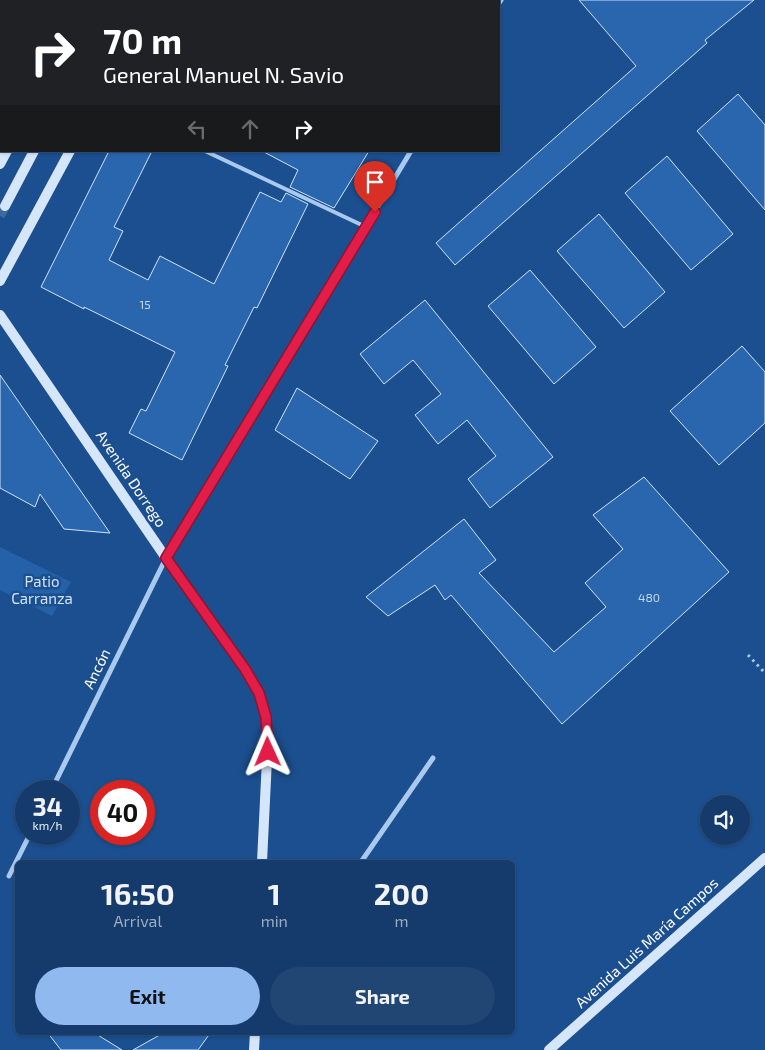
<!DOCTYPE html>
<html lang="en">
<head>
<meta charset="utf-8">
<style>
	body { margin:0; font-family:"Exo 2",sans-serif; background:#214673; color:#f1f3f6; height:100vh; display:flex; flex-direction:column; font-size:19px; white-space:nowrap }
	* { box-sizing:border-box; margin:0 }
	p { font-size:16px; color:#9dadc1 }
	.icon { flex:none; width:28px; height:28px; fill:none; stroke:currentColor; stroke-width:2; stroke-linecap:round; stroke-linejoin:round }
	.map { position:relative; flex:1; overflow:hidden }
	.panel { position:absolute; left:15px; top:860px; width:500px; height:175px; display:flex; flex-direction:column; background:#143b6b; border-radius:8px; box-shadow:0 1px 4px #0004,0 0 0 1px #33557e }
	.panel>* { flex:none }
	.guide { position:absolute; left:0px; top:0px; width:500px; height:152px; box-shadow:0 1px 4px #0004,0 0 0 1px #33557e; background:#202124; color:#fff; overflow:hidden }
	.fabs { position:absolute; left:700px; top:795px; display:grid; gap:10px }
	.fabs a { display:grid; place-items:center; width:50px; height:50px; border-radius:50%; background:#143b6b; box-shadow:0 1px 4px #0004,0 0 0 1px #33557e; font-size:25px }
	.speed { position:absolute; left:15px; top:780px; display:flex; gap:10px; font-size:25px; font-weight:700; text-align:center }
	.speed>* { display:grid; place-content:center; width:65px; height:65px; border-radius:50%; background:#143b6b; box-shadow:0 1px 4px #0004,0 0 0 1px #33557e; line-height:1 }
	.speed small { font-size:12px; font-weight:400 }
	.speed .limit { border:8px solid #d22; background:#fff; color:#111 }
	.pin { position:absolute; display:grid; place-items:center; width:42px; height:42px; color:#fff; margin:-51px -21px; border-radius:50% 50% 50% 0; rotate:-45deg; box-shadow:0 0 5px #0007 }
	.pin .icon { rotate:45deg }
	.me { position:absolute; width:55px; margin:-28px; rotate:359deg; stroke-linejoin:round; filter:drop-shadow(0 0 4px #0008) }
	.turn { display:flex; align-items:center; gap:18px; height:105px; padding:0 20px; font-size:22px }
	.turn .icon { width:65px; height:65px; stroke-width:2.5 }
	.turn b { display:block; font-size:35px; line-height:42px }
	.lanes { display:flex; align-items:center; height:48px; padding:0 20px; background:#0003; justify-content:center; gap:25px; direction:ltr }
	.lanes .off { opacity:.35 }
	.eta { display:flex; justify-content:space-evenly; align-items:center; height:85px; text-align:center }
	.eta b { font-size:30px; font-weight:700; line-height:35px }
	.primary-button { display:flex; gap:10px; margin-top:auto; padding:10px 20px }
	.primary-button a { flex:1; height:58px; border-radius:30px; background:#90b9f0; color:#111; font-size:20px; font-weight:700; line-height:58px; text-align:center }
	.primary-button a+a { background:#214673; color:#f1f3f6 }
	.map>svg:first-child { display:block }
</style>
</head>
<body>
<div class="map">
<svg width="765" height="1050" viewBox="0 0 765 1050">
	<rect width="100%" height="100%" fill="#1b4f8f"/>
	<path fill="#2461a8" d="M 0,547 L 71,582 L 52,616 L 0,590 Z"/>
	<path fill="#2a66ad" stroke="#cfe3fa" d="M 579,0 L 754,0 L 705,40 L 707,43 L 455,265 L 436,243 L 636,66 Z
		M 738,94 L 765,125 L 765,210 L 697,131 Z
		M 109,151 L 152,151 L 114,227 L 123,231 L 109,260 L 148,280 L 160,256 L 214,284 L 260,192 L 281,202 L 286,193 L 308,204 L 257,308 L 254,307 L 225,365 L 228,366 L 182,460 L 129,433 L 141,409 L 146,411 L 175,352 L 84,307 L 84,309 L 41,287 Z
		M 262,151 L 369,151 L 334,208 L 290,187 L 298,170 Z
		M 667,156 L 733,234 L 691,270 L 625,193 Z
		M 599,214 L 665,292 L 624,328 L 557,251 Z
		M 530,270 L 596,347 L 554,384 L 488,306 Z
		M 425,300 L 553,457 L 490,508 L 468,479 L 496,456 L 467,420 L 438,444 L 415,415 L 441,394 L 413,360 L 384,384 L 360,354 Z
		M 742,346 L 765,372 L 765,423 L 719,465 L 670,411 Z
		M 0,375 L 110,533 L 64,529 L 40,494 L 35,507 L 0,488 Z
		M 297,388 L 378,441 L 350,479 L 275,430 Z
		M 644,477 L 729,572 L 562,724 L 451,595 L 445,600 L 435,585 L 388,616 L 366,597 L 464,519 L 496,560 L 479,573 L 554,652 L 606,607 L 585,583 L 623,549 L 593,515 Z
		M 47,1032 L 93,1032 L 122,1050 L 61,1050 Z
		M 165,1032 L 211,1032 L 198,1050 L 133,1050 Z"/>
	<g fill="none" stroke-linecap="round" stroke-linejoin="round">
		<path stroke="#3d69a0" stroke-width="10" stroke-dasharray="10 5" stroke-linecap="butt" d="M 0,216 L 5,206"/>
		<path stroke="#a9c9ee" stroke-width="3" stroke-dasharray="2.5 4" stroke-linecap="butt" d="M 748,655 L 765,673"/>
		<path stroke="#a9c9ee" stroke-width="4" d="M 205,151 L 366,227"/>
		<path stroke="#a9c9ee" stroke-width="5" d="M 499,3 L 501,0
			M 51,791 L 166,558 L 411,151
			M 361,862 L 433,758
			M 9,876 L 30,834"/>
		<path stroke="#d6e6fa" stroke-width="10" d="M 68,1 L 69,0
			M 95,1 L 95,0
			M 122,1 L 123,0
			M 153,1 L 153,0
			M 0,122 L 1,119
			M 0,164 L 7,151
			M 5,206 L 34,151
			M 0,281 L 70,151
			M 0,315 L 166,558 L 245,669 L 259,693 L 266,717 L 268,738 L 262,862
			M 254,1050 L 255,1032
			M 549,1050 L 765,858"/>
	</g>
	<g fill="none" stroke-linecap="round" stroke-linejoin="round">
		<g stroke="#92132f" stroke-width="12">
			<path id="route" d="M 268,752 L 266,717 L 259,693 L 245,669 L 166,558 L 375,212"/>
		</g>
		<use href="#route" stroke="#e11d48" stroke-width="9"/>
	</g>
	<g text-anchor="middle" stroke-width="5" stroke-linejoin="round" paint-order="stroke">
		<g font-size="12" fill="#cad9ea">
			<text x="145" y="309">15</text>
			<text x="649" y="602">480</text>
		</g>
		<g font-size="15" fill="#fff" stroke="#1b4f8f">
			<text transform="translate(131 479) rotate(56)" y="5">Avenida Dorrego</text>
			<text transform="translate(97 669) rotate(-64)" y="5">Ancón</text>
			<text transform="translate(647 943) rotate(-42)" y="5">Avenida Luis María Campos</text>
		</g>
		<g font-size="15" fill="#cfe3fa" stroke="#1b4f8f">
			<text x="42" y="587">Patio<tspan x="42" dy="17">Carranza</tspan></text>
		</g>
	</g>
</svg>
<div class="fabs">
<a><svg class="icon" aria-label="sound" viewBox="0 0 24 24"><path d="M4 9h4l5-4v14l-5-4H4zM17 9q2 3 0 6"/></svg></a>
</div>
<div class="speed"><div>34<small>km/h</small></div><div class="limit">40</div></div>
<div class="pin" style="left:375px;top:212px;background:#d93025"><svg class="icon" aria-label="arrive" viewBox="0 0 24 24"><path d="M6 21V4h12l-3 4 3 4H6"/></svg></div>
<svg class="me" style="left:268px;top:752px" viewBox="-20 -20 40 40"><path d="M0-17L14 15 0 8-14 15z" fill="#e11d48" stroke="#fff" stroke-width="4"/></svg>
<div class="guide">
<div class="turn"><svg class="icon" aria-label="right" viewBox="0 0 24 24"><path d="M7 20v-9h11M14 6l5 5-5 5"/></svg><div><b>70 m</b>General Manuel N. Savio</div></div>
<div class="lanes"><svg class="icon off" aria-label="left" viewBox="0 0 24 24"><path d="M17 20v-9H6M10 6l-5 5 5 5"/></svg><svg class="icon off" aria-label="ahead" viewBox="0 0 24 24"><path d="M12 20V5M6 11l6-6 6 6"/></svg><svg class="icon" aria-label="right" viewBox="0 0 24 24"><path d="M7 20v-9h11M14 6l5 5-5 5"/></svg></div>
</div>
<section class="panel">
<div class="eta">
<div><b>16:50</b><p>Arrival</p></div>
<div><b>1</b><p>min</p></div>
<div><b>200</b><p>m</p></div>
</div>
<div class="primary-button"><a>Exit</a><a>Share</a></div>
</section>
</div>
</body>
</html>
